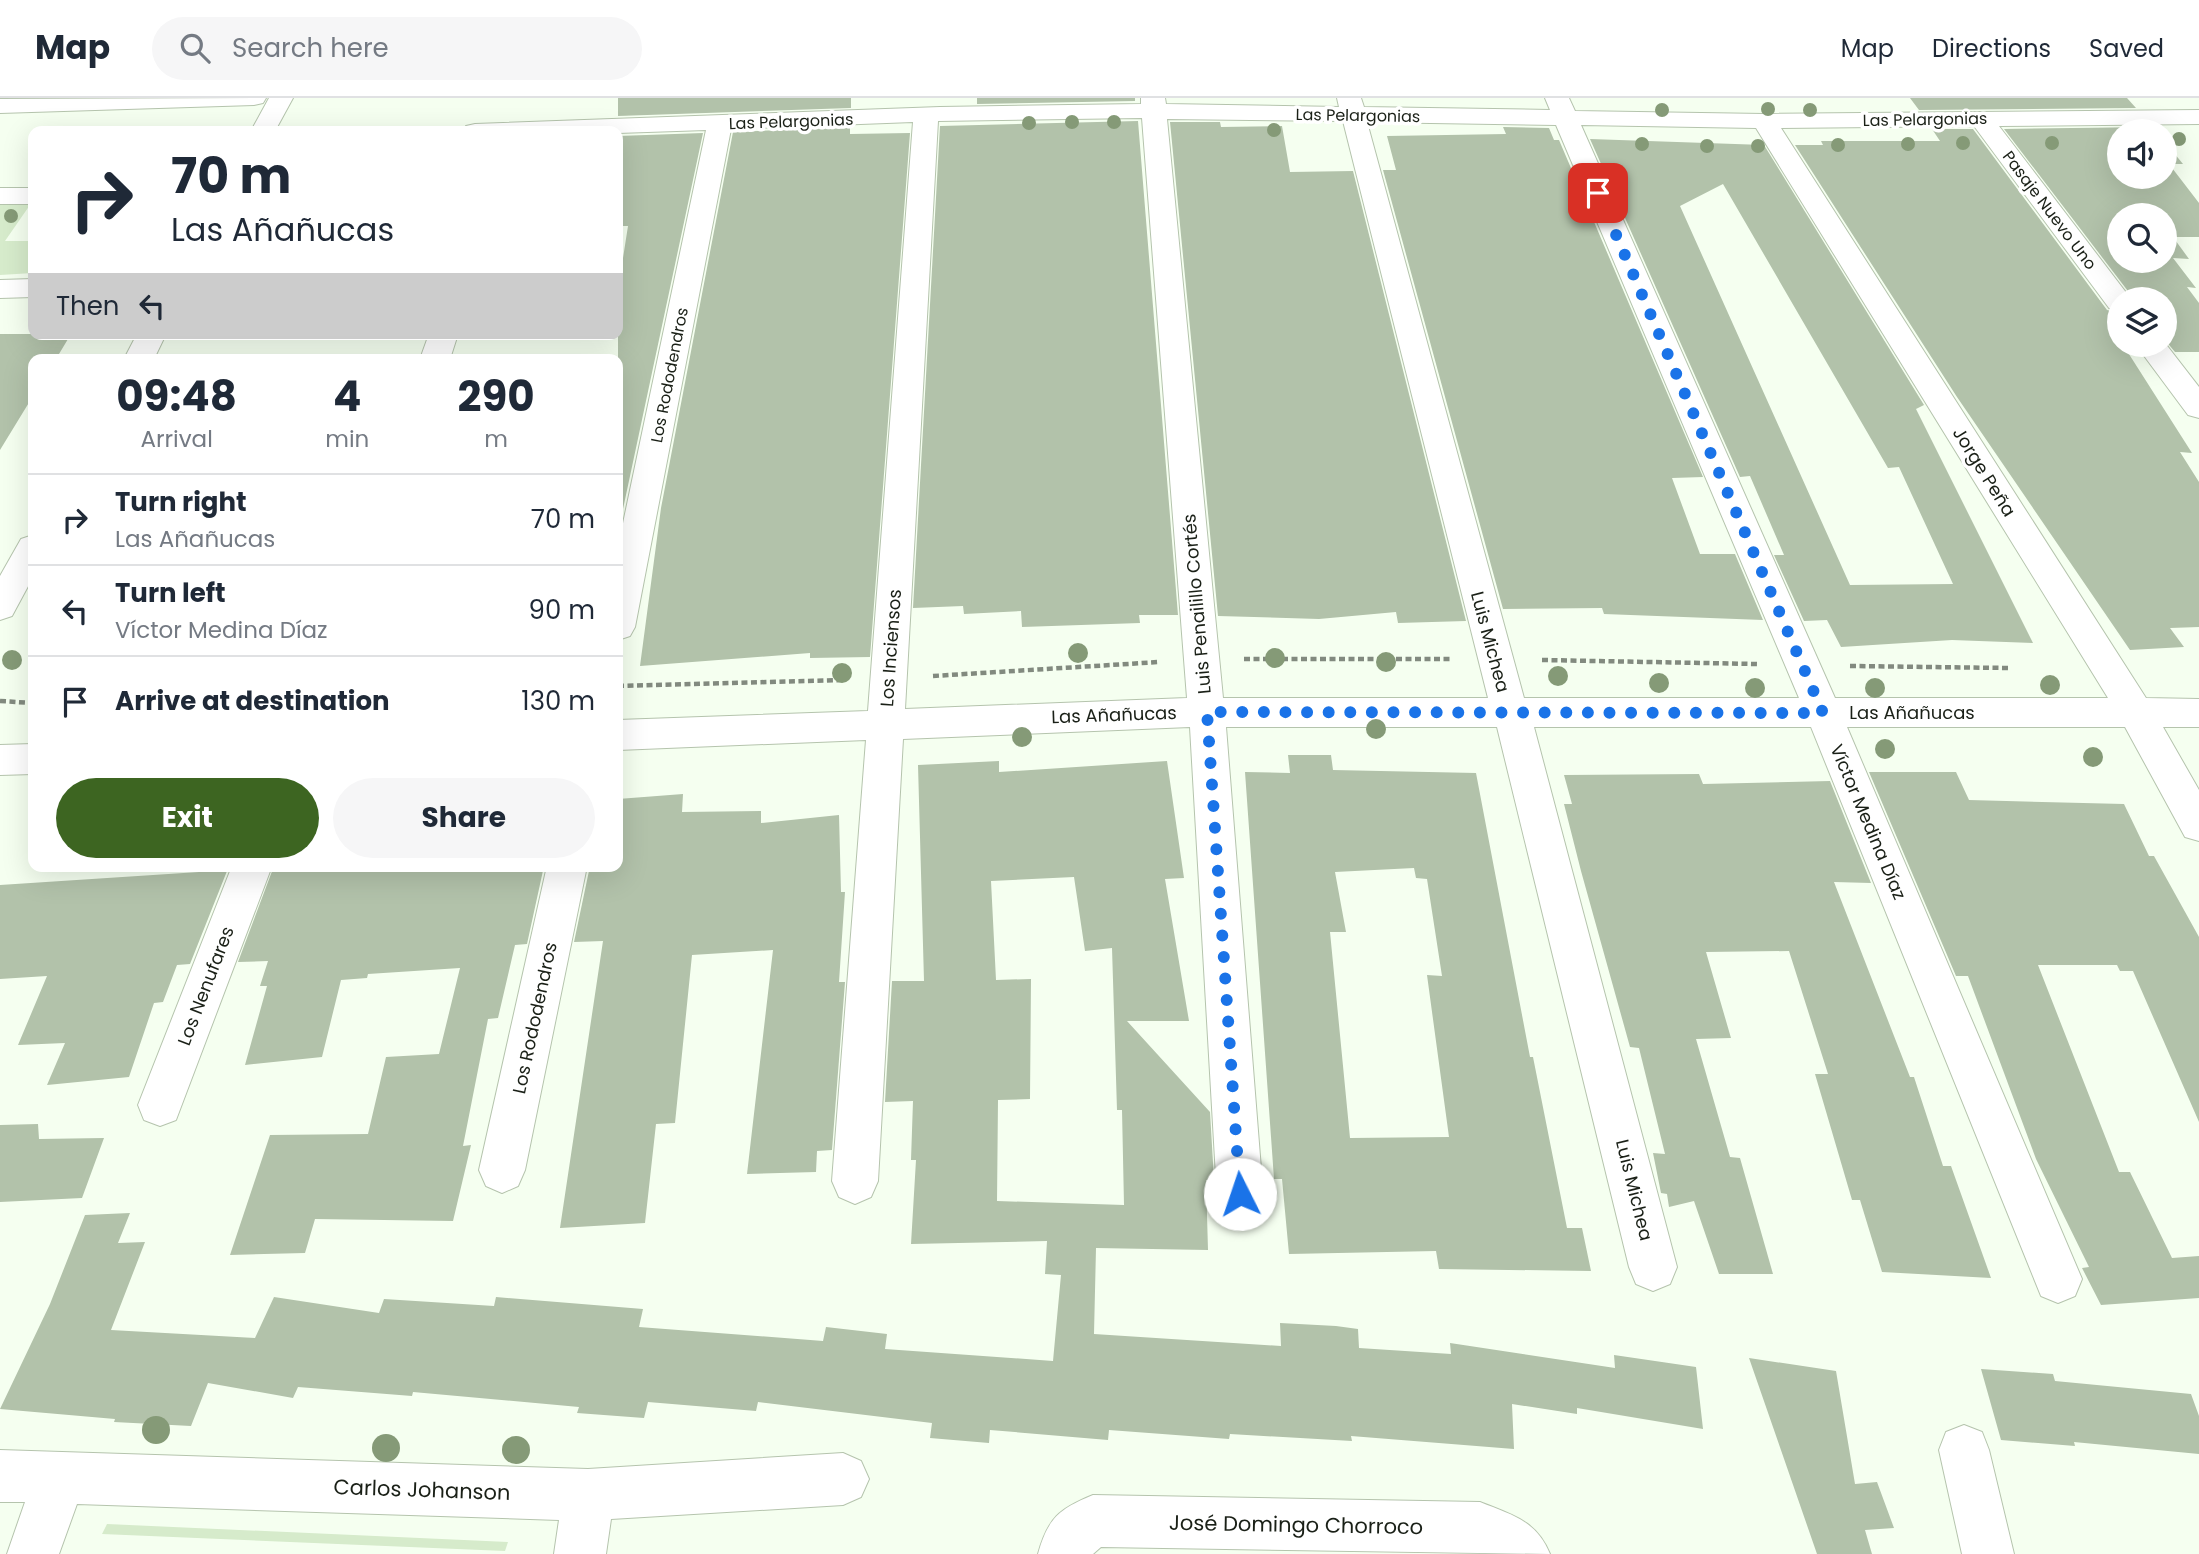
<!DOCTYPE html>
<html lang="en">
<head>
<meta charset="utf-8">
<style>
	body { margin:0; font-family:Poppins,sans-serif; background:#f6f6f7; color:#1f2937; height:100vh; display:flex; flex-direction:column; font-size:26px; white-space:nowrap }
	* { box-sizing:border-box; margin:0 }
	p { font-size:23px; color:#747a83 }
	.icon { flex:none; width:38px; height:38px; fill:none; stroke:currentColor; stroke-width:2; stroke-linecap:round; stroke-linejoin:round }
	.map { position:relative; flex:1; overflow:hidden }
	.details { position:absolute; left:28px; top:256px; width:595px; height:518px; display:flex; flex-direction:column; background:#fff; border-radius:14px; box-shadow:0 7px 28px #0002 }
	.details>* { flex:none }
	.banner { position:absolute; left:28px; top:28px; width:595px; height:214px; border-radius:14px; box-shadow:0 7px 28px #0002; background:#fff; color:#1f2937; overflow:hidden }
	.tools { position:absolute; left:2107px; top:21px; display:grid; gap:14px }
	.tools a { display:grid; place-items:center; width:70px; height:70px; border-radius:50%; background:#fff; box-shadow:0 7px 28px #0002; font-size:35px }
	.pin { position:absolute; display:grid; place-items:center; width:60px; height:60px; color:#fff; margin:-30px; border-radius:14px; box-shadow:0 4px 10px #0006 }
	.me { position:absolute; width:77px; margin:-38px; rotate:356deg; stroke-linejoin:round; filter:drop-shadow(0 0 5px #0008) }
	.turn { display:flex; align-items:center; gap:24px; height:147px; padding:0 28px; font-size:32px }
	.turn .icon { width:91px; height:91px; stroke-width:2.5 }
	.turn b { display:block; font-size:49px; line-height:60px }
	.then { display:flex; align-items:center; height:66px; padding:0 28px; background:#0003; gap:14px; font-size:26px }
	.eta { display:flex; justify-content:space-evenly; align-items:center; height:119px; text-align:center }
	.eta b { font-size:42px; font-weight:700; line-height:49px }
	.button { display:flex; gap:14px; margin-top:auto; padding:14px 28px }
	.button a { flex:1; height:80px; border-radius:42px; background:#3d6521; color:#fff; font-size:28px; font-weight:700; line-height:80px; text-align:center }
	.button a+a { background:#f6f6f7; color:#1f2937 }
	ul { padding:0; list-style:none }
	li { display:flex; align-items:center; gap:21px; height:91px; padding:0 28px; border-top:2px solid #e0e1e3 }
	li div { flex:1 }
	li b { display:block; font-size:26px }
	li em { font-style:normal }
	header { display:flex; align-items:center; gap:42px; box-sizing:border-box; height:98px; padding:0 35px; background:#fff; border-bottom:2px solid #e0e1e3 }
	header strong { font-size:33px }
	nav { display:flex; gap:38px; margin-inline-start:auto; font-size:24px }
	.search { width:490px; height:63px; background:#f6f6f7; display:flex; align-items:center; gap:18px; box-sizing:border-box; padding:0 24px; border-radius:38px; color:#747a83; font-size:26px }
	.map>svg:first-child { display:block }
</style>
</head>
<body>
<header>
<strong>Map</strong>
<div class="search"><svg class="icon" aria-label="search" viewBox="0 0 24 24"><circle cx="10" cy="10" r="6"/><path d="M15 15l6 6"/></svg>Search here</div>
<nav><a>Map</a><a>Directions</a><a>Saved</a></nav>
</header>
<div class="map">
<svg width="2199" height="1456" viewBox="0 0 2199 1456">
	<rect width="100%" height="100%" fill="#f5fff0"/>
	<path fill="#d6ebcb" d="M 32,104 L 5,143 L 33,143 L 33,175 L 0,177 L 0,105 Z
		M 107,1426 L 508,1444 L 505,1453 L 102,1436 Z"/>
	<path fill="#b2c2aa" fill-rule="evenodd" d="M 618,0 L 851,0 L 851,10 L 618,18 Z
		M 977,0 L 1135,0 L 1135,3 L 977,6 Z
		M 1910,0 L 2127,0 L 2136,10 L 1919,12 Z
		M 1138,23 L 1178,517 L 1139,517 L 1140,525 L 1022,529 L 1021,513 L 964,516 L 963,508 L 913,510 L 940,28 Z
		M 1170,24 L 1220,24 L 1221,29 L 1282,28 L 1290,74 L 1353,73 L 1466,523 L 1398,525 L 1396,514 L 1319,521 L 1218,518 Z
		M 850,29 L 850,36 L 910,35 L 870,559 L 810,560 L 810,555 L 640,568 L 661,410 L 733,34 Z
		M 1503,29 L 1549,30 L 1554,42 L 1559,42 L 1703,379 L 1672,380 L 1700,456 L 1735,456 L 1763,522 L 1604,516 L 1602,510 L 1503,511 L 1383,72 L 1396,72 L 1387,38 L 1506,36 Z
		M 2152,29 L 2155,33 L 2119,33 L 2119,79 L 2165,79 L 2165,44 L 2183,66 L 2169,66 L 2199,105 L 2199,139 L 2173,139 L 2189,161 L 2173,160 L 2196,190 L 2187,189 L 2199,205 L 2199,254 L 2175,254 L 2165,242 L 2165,201 L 2134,201 L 2004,31 ZM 2119,117 L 2165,117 L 2165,163 L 2119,163 Z
		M 1932,31 L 1973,31 L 2107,212 L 2119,215 L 2119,247 L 2133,247 L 2137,253 L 2127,253 L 2192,355 L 2180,354 L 2199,384 L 2199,529 L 2170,530 L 2184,549 L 2130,552 L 1957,299 L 1795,47 L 1823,47 L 1821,43 L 1940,43 Z
		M 703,35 L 623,411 L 618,412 L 618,192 L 628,128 L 618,128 L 618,38 Z
		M 1590,41 L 1764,47 L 1924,307 L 1916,311 L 2033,545 L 1952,542 L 1841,549 L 1827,522 L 1804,523 L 1774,457 L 1784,457 L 1750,378 L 1740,379 ZM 1723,86 L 1888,370 L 1899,369 L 1953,486 L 1850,487 L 1680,108 Z
		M 0,236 L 71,236 L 56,261 L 33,261 L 33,298 L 0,352 Z
		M 1288,657 L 1331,657 L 1333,672 L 1476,675 L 1530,959 L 1533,959 L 1567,1130 L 1582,1130 L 1591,1173 L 1439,1171 L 1436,1153 L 1289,1156 L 1282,1081 L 1274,1081 L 1245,674 L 1290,675 ZM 1414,770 L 1416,780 L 1427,781 L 1442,878 L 1427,877 L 1449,1039 L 1350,1040 L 1330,834 L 1346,834 L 1335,774 Z
		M 999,663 L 999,674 L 1167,663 L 1184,780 L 1165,781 L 1189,923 L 1127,923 L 1210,1014 L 1214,1082 L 1206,1082 L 1208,1152 L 1096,1150 L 1094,1236 L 1281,1248 L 1280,1225 L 1336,1228 L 1358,1231 L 1359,1250 L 1451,1256 L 1450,1245 L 1615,1270 L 1614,1257 L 1696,1269 L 1703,1331 L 1577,1310 L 1577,1316 L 1512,1306 L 1514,1351 L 1351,1338 L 1352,1343 L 1230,1336 L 1229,1341 L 1109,1332 L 1108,1342 L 990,1332 L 989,1345 L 930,1340 L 932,1325 L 758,1304 L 756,1313 L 648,1304 L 644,1320 L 577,1315 L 579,1309 L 413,1294 L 412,1298 L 298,1289 L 293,1300 L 208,1285 L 191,1328 L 114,1324 L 115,1321 L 0,1311 L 50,1206 L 85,1117 L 130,1115 L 118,1145 L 145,1144 L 111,1232 L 255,1240 L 274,1199 L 379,1215 L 384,1201 L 494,1208 L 496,1199 L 643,1211 L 639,1229 L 823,1243 L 826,1229 L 887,1236 L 885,1251 L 1053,1263 L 1061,1177 L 1045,1176 L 1047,1143 L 911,1146 L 916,1062 L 911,1062 L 913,1003 L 885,1004 L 892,883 L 924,883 L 918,667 ZM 1074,779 L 1085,853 L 1112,850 L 1117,1012 L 1122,1012 L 1124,1107 L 997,1103 L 998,1002 L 1030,1001 L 1031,881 L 996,882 L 991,783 Z
		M 1869,674 L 1956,674 L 1969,702 L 2124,706 L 2149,758 L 2154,758 L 2199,839 L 2199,1024 L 2133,873 L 2120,873 L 2117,867 L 2038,867 L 2119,1074 L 2130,1074 L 2172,1160 L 2199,1158 L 2199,1200 L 2101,1207 L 2082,1170 L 2089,1169 L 2036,1061 L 1968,878 L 1956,878 Z
		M 1699,676 L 1703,686 L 1830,683 L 1871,785 L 1834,784 L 1910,979 L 1914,979 L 1943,1068 L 1951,1068 L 1991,1180 L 1882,1174 L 1860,1102 L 1852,1102 L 1815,976 L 1828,976 L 1789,853 L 1706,854 L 1731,940 L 1696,941 L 1730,1059 L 1740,1060 L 1773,1176 L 1719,1176 L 1694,1103 L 1669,1109 L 1667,1096 L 1661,1095 L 1653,1055 L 1665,1056 L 1639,950 L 1630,949 L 1581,773 L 1564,706 L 1572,706 L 1564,677 Z
		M 683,696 L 682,714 L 761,713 L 761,725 L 839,717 L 841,794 L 845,794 L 839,884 L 845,884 L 832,1052 L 817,1053 L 816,1074 L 747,1076 L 773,852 L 692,857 L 675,1025 L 656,1026 L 645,1125 L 560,1130 L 603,843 L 574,844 L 590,768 L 618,768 L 618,701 Z
		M 201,768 L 229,768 L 190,866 L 177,867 L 163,904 L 154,905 L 129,979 L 47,987 L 65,945 L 18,947 L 47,878 L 0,881 L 0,787 L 199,774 Z
		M 274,768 L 544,768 L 527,846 L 515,847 L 498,920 L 488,921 L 463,1048 L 471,1047 L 453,1123 L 315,1121 L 305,1155 L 230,1157 L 270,1037 L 368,1036 L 386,959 L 439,956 L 460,870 L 368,876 L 367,880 L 341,882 L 322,959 L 245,967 L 267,888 L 260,888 L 268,863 L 238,864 Z
		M 38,1026 L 39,1041 L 104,1040 L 82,1100 L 0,1104 L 0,1027 Z
		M 1749,1260 L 1836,1273 L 1855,1386 L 1877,1384 L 1894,1430 L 1865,1432 L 1872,1456 L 1817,1456 Z
		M 1981,1271 L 2053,1276 L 2055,1283 L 2191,1296 L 2199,1318 L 2199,1356 L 2074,1344 L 2075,1348 L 2001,1342 Z"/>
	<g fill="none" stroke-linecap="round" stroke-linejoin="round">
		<g stroke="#b5c4ad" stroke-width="2">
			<path id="minor" d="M 266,0 L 263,5 L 254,7 L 0,15 L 0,1 Z
				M 1141,0 L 1165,0 L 1166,6 L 1339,9 L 1337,0 L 1361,0 L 1364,9 L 1550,12 L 1545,0 L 1569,0 L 1575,13 L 1764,16 L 2199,12 L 2199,26 L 1999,28 L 2131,201 L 2119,201 L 2119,213 L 2109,210 L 1974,28 L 1781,30 L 2146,600 L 2199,601 L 2199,629 L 2163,629 L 2199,692 L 2199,743 L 2185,739 L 2125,629 L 1847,629 L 2082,1181 L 2075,1198 L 2058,1205 L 2041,1198 L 1811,629 L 1534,629 L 1677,1169 L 1670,1186 L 1653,1193 L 1636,1186 L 1629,1169 L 1497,629 L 1226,629 L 1263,1096 L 1256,1112 L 1240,1119 L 1224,1112 L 1217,1096 L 1190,629 L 903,641 L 878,1083 L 871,1099 L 855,1106 L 839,1099 L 832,1083 L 866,642 L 618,652 L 618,622 L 868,613 L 913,24 L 731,31 L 635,529 L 630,538 L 618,542 L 618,449 L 706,32 L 618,35 L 463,33 L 466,28 L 475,26 L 940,9 L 1141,6 ZM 1142,20 L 1187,600 L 905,611 L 938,23 ZM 1167,21 L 1343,23 L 1488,600 L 1223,600 ZM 1367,24 L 1556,27 L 1799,600 L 1524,600 ZM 1581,27 L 1756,30 L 2108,600 L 1835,600 Z
				M 0,90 L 33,90 L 33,106 L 0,106 Z
				M 33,181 L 33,199 L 0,200 L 0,182 Z
				M 429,236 L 458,236 L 450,261 L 420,261 Z
				M 2165,245 L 2199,289 L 2199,320 L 2188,317 L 2136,247 Z
				M 33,646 L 33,676 L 0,677 L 0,647 Z
				M 232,768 L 272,768 L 176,1022 L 160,1028 L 144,1022 L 138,1007 Z
				M 547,768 L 587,768 L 525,1072 L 518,1088 L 502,1095 L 486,1088 L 479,1072 Z
				M 1964,1327 L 1982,1334 L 1989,1352 L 2014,1456 L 1962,1456 L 1939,1352 L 1946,1334 Z
				M 0,1352 L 588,1371 L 843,1355 L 861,1363 L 869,1381 L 861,1399 L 843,1407 L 611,1421 L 606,1456 L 554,1456 L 559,1422 L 77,1406 L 59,1456 L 7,1456 L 25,1404 L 0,1404 Z
				M 1093,1397 L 1480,1404 C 1512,1417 1536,1422 1550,1456 L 1101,1449 L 1093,1456 L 1038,1456 C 1048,1420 1059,1411 1093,1397 Z"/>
		</g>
		<g stroke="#b5c4ad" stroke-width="2">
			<path id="major" d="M 269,0 L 293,0 L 275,33 L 251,33 Z
				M 137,236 L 166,236 L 154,261 L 124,261 Z
				M 33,437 L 33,479 L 12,518 L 0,522 L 0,478 L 21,441 Z"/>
		</g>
		<path stroke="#828a7f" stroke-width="4.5" stroke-dasharray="6 3.5" stroke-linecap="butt" d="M 1244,561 L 1453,561
			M 1542,562 L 1757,566
			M 1850,568 L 2009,570
			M 933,578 L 1159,564
			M 618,588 L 844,582
			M 0,603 L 33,605"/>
		<use href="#minor" fill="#fff" fill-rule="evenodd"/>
		<use href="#major" fill="#fff" fill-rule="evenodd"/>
	</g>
	<g fill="#859a77">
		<circle cx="1768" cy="11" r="7"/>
		<circle cx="1662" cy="12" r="7"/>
		<circle cx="1810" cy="12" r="7"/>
		<circle cx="1072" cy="24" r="7"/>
		<circle cx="1114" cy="24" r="7"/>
		<circle cx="1029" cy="25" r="7"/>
		<circle cx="1274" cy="32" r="7"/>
		<circle cx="2179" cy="41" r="7"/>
		<circle cx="1963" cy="45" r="7"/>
		<circle cx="2052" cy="45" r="7"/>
		<circle cx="1642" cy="46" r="7"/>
		<circle cx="1908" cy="46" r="7"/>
		<circle cx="1838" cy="47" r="7"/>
		<circle cx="1707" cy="48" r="7"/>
		<circle cx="1758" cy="48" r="7"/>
		<circle cx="11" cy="118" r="7"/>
		<circle cx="1078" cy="555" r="10"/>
		<circle cx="1275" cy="560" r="10"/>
		<circle cx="12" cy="562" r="10"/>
		<circle cx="1386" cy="564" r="10"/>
		<circle cx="842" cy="575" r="10"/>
		<circle cx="1558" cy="578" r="10"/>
		<circle cx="1659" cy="585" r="10"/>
		<circle cx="2050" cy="587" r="10"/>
		<circle cx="1755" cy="590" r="10"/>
		<circle cx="1875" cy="590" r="10"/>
		<circle cx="1376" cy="631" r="10"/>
		<circle cx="1022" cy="639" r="10"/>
		<circle cx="1885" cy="651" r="10"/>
		<circle cx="2093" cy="659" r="10"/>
		<circle cx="156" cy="1332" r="14"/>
		<circle cx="386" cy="1350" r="14"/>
		<circle cx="516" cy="1352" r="14"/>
	</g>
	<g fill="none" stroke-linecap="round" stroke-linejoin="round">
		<path stroke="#1a73e8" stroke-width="12" stroke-dasharray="0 21.6" d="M 1240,1096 L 1207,614 L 1823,615 L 1598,95"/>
	</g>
	<g text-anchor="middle" stroke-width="7" stroke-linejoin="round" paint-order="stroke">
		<g font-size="16" fill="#1a2017" stroke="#fff">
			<text transform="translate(1358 17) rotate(1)" y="6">Las Pelargonias</text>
			<text transform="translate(1925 21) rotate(-1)" y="6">Las Pelargonias</text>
			<text transform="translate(791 23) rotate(-2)" y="6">Las Pelargonias</text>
			<text transform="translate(2050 112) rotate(53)" y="6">Pasaje Nuevo Uno</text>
			<text transform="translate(669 277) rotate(-79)" y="6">Los Rododendros</text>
		</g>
		<g font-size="18" fill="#1a2017" stroke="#fff">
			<text transform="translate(1984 374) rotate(58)" y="6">Jorge Peña</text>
			<text transform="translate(1197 506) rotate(-95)" y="6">Luis Penailillo Cortés</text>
			<text transform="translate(1490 544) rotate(75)" y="6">Luis Michea</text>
			<text transform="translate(891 550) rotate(-86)" y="6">Los Inciensos</text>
			<text x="1912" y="621">Las Añañucas</text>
			<text transform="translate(1114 617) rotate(-2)" y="6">Las Añañucas</text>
			<text transform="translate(1868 724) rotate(67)" y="6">Víctor Medina Díaz</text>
			<text transform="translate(206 888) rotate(-69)" y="6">Los Nenufares</text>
			<text transform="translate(535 920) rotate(-78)" y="6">Los Rododendros</text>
			<text transform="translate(1634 1092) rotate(76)" y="6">Luis Michea</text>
		</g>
		<g font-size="21" fill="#1a2017" stroke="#fff">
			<text transform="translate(422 1392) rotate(2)" y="7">Carlos Johanson</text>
			<text transform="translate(1296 1427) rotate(1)" y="7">José Domingo Chorroco</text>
		</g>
	</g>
</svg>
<div class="tools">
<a><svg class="icon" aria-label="sound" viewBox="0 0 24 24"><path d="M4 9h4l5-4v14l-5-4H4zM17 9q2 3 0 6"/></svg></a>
<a><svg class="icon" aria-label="search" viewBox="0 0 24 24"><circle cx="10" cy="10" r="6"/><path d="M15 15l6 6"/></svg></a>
<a><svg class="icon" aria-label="layers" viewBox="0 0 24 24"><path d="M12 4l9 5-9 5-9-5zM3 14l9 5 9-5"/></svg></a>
</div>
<div class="pin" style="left:1598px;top:95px;background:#d93025"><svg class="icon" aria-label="arrive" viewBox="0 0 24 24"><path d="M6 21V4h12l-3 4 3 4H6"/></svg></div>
<svg class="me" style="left:1240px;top:1096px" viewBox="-20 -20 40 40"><circle r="19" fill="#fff"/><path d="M0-13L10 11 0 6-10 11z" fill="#1a73e8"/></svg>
<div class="banner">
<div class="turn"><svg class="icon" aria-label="right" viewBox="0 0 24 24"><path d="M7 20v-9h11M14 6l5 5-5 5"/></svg><div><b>70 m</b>Las Añañucas</div></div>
<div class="then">Then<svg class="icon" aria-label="left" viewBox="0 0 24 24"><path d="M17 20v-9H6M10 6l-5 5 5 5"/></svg></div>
</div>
<section class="details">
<div class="eta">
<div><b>09:48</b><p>Arrival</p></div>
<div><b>4</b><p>min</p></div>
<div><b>290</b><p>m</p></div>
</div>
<ul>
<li><svg class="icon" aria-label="right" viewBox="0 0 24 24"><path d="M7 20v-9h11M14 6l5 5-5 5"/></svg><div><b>Turn right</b><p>Las Añañucas</p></div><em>70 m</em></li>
<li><svg class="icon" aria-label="left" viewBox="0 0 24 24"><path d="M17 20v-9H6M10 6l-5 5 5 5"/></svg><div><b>Turn left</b><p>Víctor Medina Díaz</p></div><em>90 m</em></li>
<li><svg class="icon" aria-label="arrive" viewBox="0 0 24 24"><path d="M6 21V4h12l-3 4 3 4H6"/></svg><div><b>Arrive at destination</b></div><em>130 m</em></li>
</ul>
<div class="button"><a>Exit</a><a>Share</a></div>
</section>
</div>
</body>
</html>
